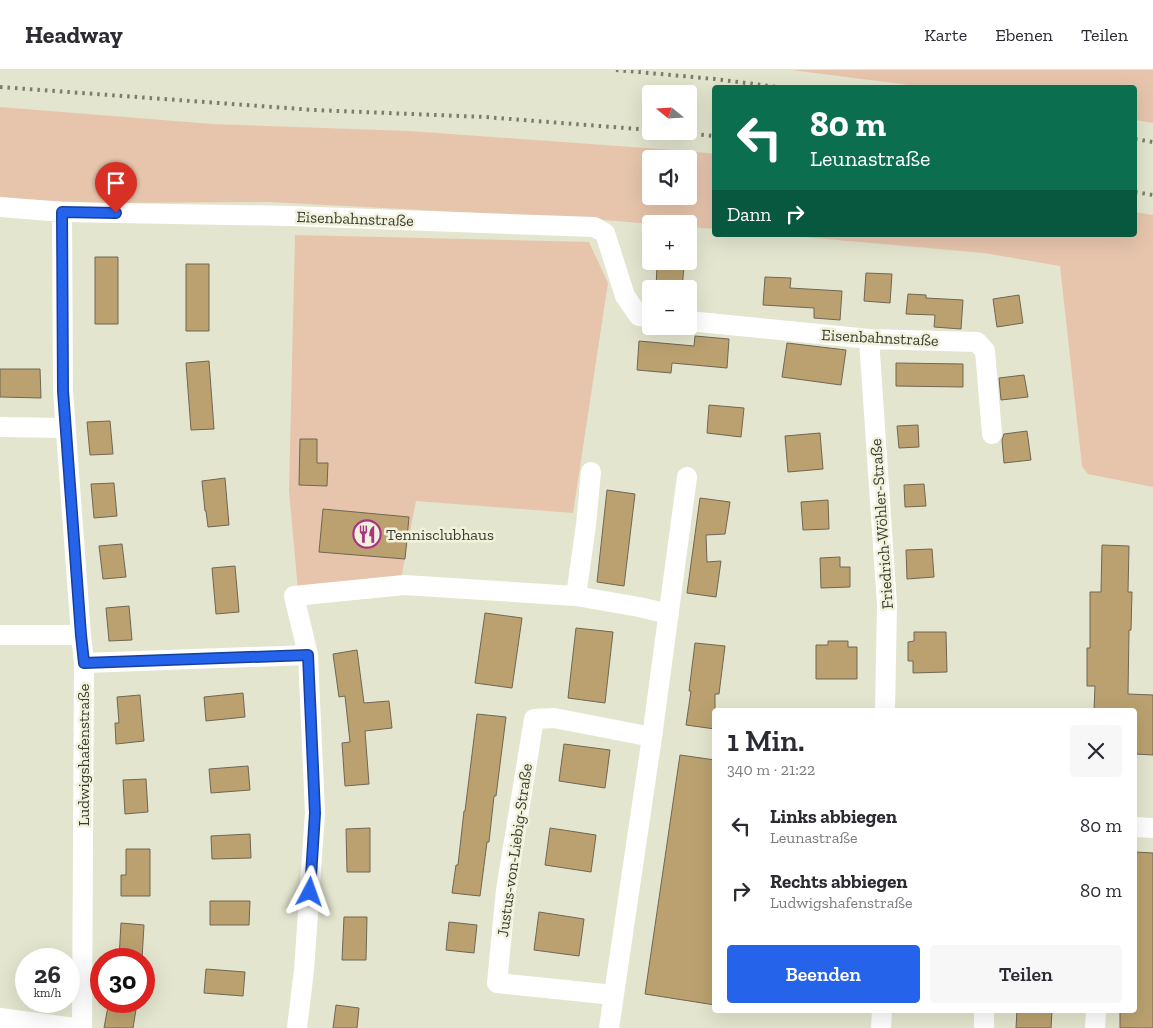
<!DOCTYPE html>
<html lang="de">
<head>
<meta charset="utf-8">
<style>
	body { margin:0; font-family:"Zilla Slab",serif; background:#f7f7f7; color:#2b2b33; height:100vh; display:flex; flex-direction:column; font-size:19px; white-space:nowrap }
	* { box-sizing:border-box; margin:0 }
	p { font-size:16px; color:#7c7c81 }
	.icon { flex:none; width:28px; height:28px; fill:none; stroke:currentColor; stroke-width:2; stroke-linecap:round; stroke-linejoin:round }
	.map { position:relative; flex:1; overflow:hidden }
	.sheet { position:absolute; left:712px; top:638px; width:425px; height:305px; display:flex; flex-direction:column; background:#fff; border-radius:5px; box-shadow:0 5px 20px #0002 }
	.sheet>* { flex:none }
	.banner { position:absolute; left:712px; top:15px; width:425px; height:152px; border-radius:5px; box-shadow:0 5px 20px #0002; background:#0b6e4f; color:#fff; overflow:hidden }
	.needle { width:32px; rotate:288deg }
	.controls { position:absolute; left:642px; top:15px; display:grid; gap:10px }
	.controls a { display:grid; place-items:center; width:55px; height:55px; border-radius:5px; background:#fff; box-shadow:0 5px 20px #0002; font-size:25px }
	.speed { position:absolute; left:15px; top:878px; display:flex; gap:10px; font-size:25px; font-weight:700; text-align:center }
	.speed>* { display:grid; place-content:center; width:65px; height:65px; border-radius:50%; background:#fff; box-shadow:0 5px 20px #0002; line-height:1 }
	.speed small { font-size:12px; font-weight:400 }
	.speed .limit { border:8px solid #d22; background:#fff; color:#111 }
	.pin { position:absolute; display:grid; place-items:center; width:42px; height:42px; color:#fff; margin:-51px -21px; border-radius:50% 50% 50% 0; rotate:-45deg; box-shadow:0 0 5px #0007 }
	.pin .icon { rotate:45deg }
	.me { position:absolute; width:55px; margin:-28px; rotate:4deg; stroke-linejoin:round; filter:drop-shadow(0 0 4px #0008) }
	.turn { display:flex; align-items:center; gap:18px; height:105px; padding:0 15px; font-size:22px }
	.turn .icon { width:65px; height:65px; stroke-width:2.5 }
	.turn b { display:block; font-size:35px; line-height:42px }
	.then { display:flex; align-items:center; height:48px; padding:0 15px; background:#0003; gap:10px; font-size:19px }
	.round { display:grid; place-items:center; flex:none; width:52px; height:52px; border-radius:5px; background:#f7f7f7 }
	.head { display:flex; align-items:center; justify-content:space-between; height:85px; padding:0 15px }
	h1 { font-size:30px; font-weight:600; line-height:38px }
	.cta { display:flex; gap:10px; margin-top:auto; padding:10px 15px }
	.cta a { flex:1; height:58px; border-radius:5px; background:#2563eb; color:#fff; font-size:20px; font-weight:600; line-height:58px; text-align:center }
	.cta a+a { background:#f7f7f7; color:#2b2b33 }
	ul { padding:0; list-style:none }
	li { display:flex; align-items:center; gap:15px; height:65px; padding:0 15px }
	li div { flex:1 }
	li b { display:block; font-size:19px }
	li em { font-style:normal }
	header { display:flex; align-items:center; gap:30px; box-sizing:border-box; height:70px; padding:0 25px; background:#fff; border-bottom:1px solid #e1e1e2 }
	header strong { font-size:24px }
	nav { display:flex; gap:28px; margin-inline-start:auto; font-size:18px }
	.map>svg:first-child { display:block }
</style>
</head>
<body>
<header>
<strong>Headway</strong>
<nav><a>Karte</a><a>Ebenen</a><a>Teilen</a></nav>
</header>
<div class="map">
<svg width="1153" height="958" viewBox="0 0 1153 958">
	<rect width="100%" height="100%" fill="#e4e5ce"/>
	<path fill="#e7c5ac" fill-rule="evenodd" d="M 791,0 L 1153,0 L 1153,53 L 1135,50 L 1135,18 L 933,18 Z
		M 0,37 L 212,54 L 409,61 L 687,81 L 715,84 L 715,159 L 689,157 L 689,154 L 652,154 L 592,149 L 270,132 L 98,133 L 0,128 ZM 651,89 L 689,89 L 689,126 L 651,126 Z
		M 1135,142 L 1153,145 L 1153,417 L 1088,404 L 1082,396 L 1060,196 L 984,183 L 781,165 L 1135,165 Z
		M 295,165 L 589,172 L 608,213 L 573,443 L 416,431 L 401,509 L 298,520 L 289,421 Z"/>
	<path fill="#baa16f" stroke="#706653" d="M 95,187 L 118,187 L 118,254 L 95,254 Z
		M 186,194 L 209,194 L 209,261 L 186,261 Z
		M 657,195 L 684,196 L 682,219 L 656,219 Z
		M 866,203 L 892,204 L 890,233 L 864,231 Z
		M 765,207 L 791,208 L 790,218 L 842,221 L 840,250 L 814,248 L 814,238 L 763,235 Z
		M 908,224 L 926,225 L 926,228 L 963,230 L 961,259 L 934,257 L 935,245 L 906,244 Z
		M 1019,225 L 1023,253 L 997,257 L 993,229 Z
		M 695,266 L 729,269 L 727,298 L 672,293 L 671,303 L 637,300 L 639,271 L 694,276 Z
		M 787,273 L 846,280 L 841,315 L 782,307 Z
		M 209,291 L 214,359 L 191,360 L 186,293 Z
		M 896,293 L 963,294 L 963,317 L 896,316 Z
		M 0,299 L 40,299 L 41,328 L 0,327 Z
		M 1024,305 L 1028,327 L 1001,330 L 999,308 Z
		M 709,335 L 744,338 L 741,367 L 707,363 Z
		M 110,351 L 113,384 L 90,385 L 87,352 Z
		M 918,355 L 919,377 L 899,378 L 897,356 Z
		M 1027,361 L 1031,390 L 1004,393 L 1002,370 L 1004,364 Z
		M 820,363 L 823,399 L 788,402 L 785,366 Z
		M 300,369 L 317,369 L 317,393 L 328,393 L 327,416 L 299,415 Z
		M 225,408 L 229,455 L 208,457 L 206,441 L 205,441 L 202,411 Z
		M 114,413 L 117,446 L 94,448 L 91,414 Z
		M 924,414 L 926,436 L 905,437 L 904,415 Z
		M 607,420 L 635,424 L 624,516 L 597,512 Z
		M 700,428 L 730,432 L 725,464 L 706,465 L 707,492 L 721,491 L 716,527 L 687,523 Z
		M 828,430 L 829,459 L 803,460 L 801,432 Z
		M 323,439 L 409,447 L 405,489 L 319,482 Z
		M 122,474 L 126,507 L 103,509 L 99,476 Z
		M 1102,475 L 1129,476 L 1128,522 L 1132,522 L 1131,560 L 1129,560 L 1128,624 L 1153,625 L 1153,685 L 1135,684 L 1135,640 L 1094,640 L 1095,616 L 1087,616 L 1087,578 L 1090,578 L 1090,522 L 1101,522 Z
		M 932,479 L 934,507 L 907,509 L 906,480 Z
		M 840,487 L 840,497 L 850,497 L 850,517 L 821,518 L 820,488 Z
		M 235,496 L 239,542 L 216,544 L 212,498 Z
		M 129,536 L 132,570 L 109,571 L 106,538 Z
		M 485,543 L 522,548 L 512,618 L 475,613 Z
		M 576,558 L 613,562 L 605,633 L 568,628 Z
		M 914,562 L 946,562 L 947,602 L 913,603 L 913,591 L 908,591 L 908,572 L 914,571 Z
		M 828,571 L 848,571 L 848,577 L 857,577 L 857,609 L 816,609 L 816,575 L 828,575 Z
		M 695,573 L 725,576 L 719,624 L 715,624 L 715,659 L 686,655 L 691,621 L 689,621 Z
		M 357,580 L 364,633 L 389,631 L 392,658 L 365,661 L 369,714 L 345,716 L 342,673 L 350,672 L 345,626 L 339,627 L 333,584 Z
		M 243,623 L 245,647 L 206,651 L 204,627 Z
		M 140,625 L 144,671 L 116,674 L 115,653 L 119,653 L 117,627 Z
		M 477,644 L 506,647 L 496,726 L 494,726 L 489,772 L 487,772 L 480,826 L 452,823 L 456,795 L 458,795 L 464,741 L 465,741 Z
		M 564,674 L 610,680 L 605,718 L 559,711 Z
		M 680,685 L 715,690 L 715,935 L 645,924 Z
		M 248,696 L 250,720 L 211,723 L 209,699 Z
		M 146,709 L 148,742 L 125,744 L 123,710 Z
		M 370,758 L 370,802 L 347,802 L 346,759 Z
		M 550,758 L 596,765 L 591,802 L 545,795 Z
		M 250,764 L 251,788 L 212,789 L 211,766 Z
		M 126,779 L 150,779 L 150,826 L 121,826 L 121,805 L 126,805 Z
		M 1135,782 L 1153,783 L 1153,958 L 1120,958 L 1120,940 L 1135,940 Z
		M 210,831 L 250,831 L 249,855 L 210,855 Z
		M 539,842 L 584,849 L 579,886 L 534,880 Z
		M 344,847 L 367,847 L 366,890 L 342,890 Z
		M 449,852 L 477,855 L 474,883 L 446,880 Z
		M 121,853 L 144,855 L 142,889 L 119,889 Z
		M 206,899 L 245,902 L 243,926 L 204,923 Z
		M 109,931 L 129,931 L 137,933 L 133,958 L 104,958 Z
		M 336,935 L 359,938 L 357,958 L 333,958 Z
		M 1017,940 L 1052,940 L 1051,958 L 1016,958 Z"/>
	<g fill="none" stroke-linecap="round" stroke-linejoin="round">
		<path stroke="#fff" stroke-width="20" d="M 0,137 L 62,142 L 290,146 L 594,157 L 605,163 L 625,226 L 639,246 L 651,247
			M 62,142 L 63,321 L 81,565 L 84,593 L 82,958
			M 689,251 L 869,269 L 977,272 L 985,281 L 992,364
			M 869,269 L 887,535 L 885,640
			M 0,357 L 65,358
			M 576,526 L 586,455 L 591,402
			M 0,565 L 81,565
			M 84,593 L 308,585
			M 1135,757 L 1153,758
			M 614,925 L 497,913 L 506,820 L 534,649 L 554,648 L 652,667
			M 0,948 L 75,958
			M 297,958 L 304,900 L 315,743 L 308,585 L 294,526 L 404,515 L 576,526 L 639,537 L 669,544
			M 609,958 L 652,667 L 687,407
			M 881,958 L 882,940
			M 984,958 L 984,940
			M 1095,958 L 1096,940"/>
		<path stroke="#7c7c6e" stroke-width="4" stroke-dasharray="2.5 5" stroke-linecap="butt" d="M 616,0 L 715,9 L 785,18
			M 0,17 L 314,40 L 485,47 L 651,60
			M 664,61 L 715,66
			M 1135,69 L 1153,72
			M 1135,122 L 1153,125"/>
	</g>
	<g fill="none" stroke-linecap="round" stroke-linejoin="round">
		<g stroke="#184099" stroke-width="12">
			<path id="route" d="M 116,143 L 62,142 L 63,321 L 81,565 L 84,593 L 308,585 L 315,743 L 310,822"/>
		</g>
		<use href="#route" stroke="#2563eb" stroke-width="9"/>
	</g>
	<defs>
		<g id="restaurant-ring" transform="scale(1.4375)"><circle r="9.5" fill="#f1f2db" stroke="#ac3285" stroke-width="1.5"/><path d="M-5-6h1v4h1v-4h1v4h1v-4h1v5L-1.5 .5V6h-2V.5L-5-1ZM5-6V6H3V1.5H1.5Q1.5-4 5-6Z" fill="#ac3285"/></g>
	</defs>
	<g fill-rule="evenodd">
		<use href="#restaurant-ring" x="367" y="464"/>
	</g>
	<g text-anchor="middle" stroke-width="5" stroke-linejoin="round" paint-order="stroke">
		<g font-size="16" fill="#3c3c33" stroke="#f1f2db">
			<text transform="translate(355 148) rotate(2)" y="6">Eisenbahnstraße</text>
			<text transform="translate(880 267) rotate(3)" y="6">Eisenbahnstraße</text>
			<text transform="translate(881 454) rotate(-94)" y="6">Friedrich-Wöhler-Straße</text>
			<text transform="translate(83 685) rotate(-90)" y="6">Ludwigshafenstraße</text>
			<text transform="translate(514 780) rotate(-82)" y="6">Justus-von-Liebig-Straße</text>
		</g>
		<g font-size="16" fill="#3c3c33" stroke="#f1f2db" text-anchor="start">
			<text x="386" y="470">Tennisclubhaus</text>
		</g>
	</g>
</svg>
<div class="controls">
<a><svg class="needle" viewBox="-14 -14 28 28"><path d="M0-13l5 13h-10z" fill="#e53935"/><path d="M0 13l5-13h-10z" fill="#7c7c81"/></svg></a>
<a><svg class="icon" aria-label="sound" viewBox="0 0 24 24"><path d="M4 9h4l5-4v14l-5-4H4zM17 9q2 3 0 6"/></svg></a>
<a>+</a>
<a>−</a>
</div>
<div class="speed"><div>26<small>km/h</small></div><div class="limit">30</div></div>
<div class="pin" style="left:116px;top:143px;background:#d93025"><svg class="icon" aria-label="arrive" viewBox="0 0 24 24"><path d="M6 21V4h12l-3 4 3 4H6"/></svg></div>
<svg class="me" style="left:310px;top:822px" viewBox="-20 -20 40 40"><path d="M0-17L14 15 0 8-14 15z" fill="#2563eb" stroke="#fff" stroke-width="4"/></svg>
<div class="banner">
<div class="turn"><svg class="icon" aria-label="left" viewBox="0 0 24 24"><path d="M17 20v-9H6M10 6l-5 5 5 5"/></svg><div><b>80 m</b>Leunastraße</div></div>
<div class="then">Dann<svg class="icon" aria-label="right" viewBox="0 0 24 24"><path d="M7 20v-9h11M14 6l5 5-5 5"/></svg></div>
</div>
<section class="sheet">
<div class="head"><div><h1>1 Min.</h1><p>340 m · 21:22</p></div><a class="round"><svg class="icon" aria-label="close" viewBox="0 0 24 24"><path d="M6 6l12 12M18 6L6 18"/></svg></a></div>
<ul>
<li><svg class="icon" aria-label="left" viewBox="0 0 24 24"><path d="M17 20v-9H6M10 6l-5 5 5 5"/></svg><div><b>Links abbiegen</b><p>Leunastraße</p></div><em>80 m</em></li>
<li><svg class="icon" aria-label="right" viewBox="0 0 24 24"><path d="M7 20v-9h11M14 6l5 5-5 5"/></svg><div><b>Rechts abbiegen</b><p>Ludwigshafenstraße</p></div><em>80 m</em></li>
</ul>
<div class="cta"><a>Beenden</a><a>Teilen</a></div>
</section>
</div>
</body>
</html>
